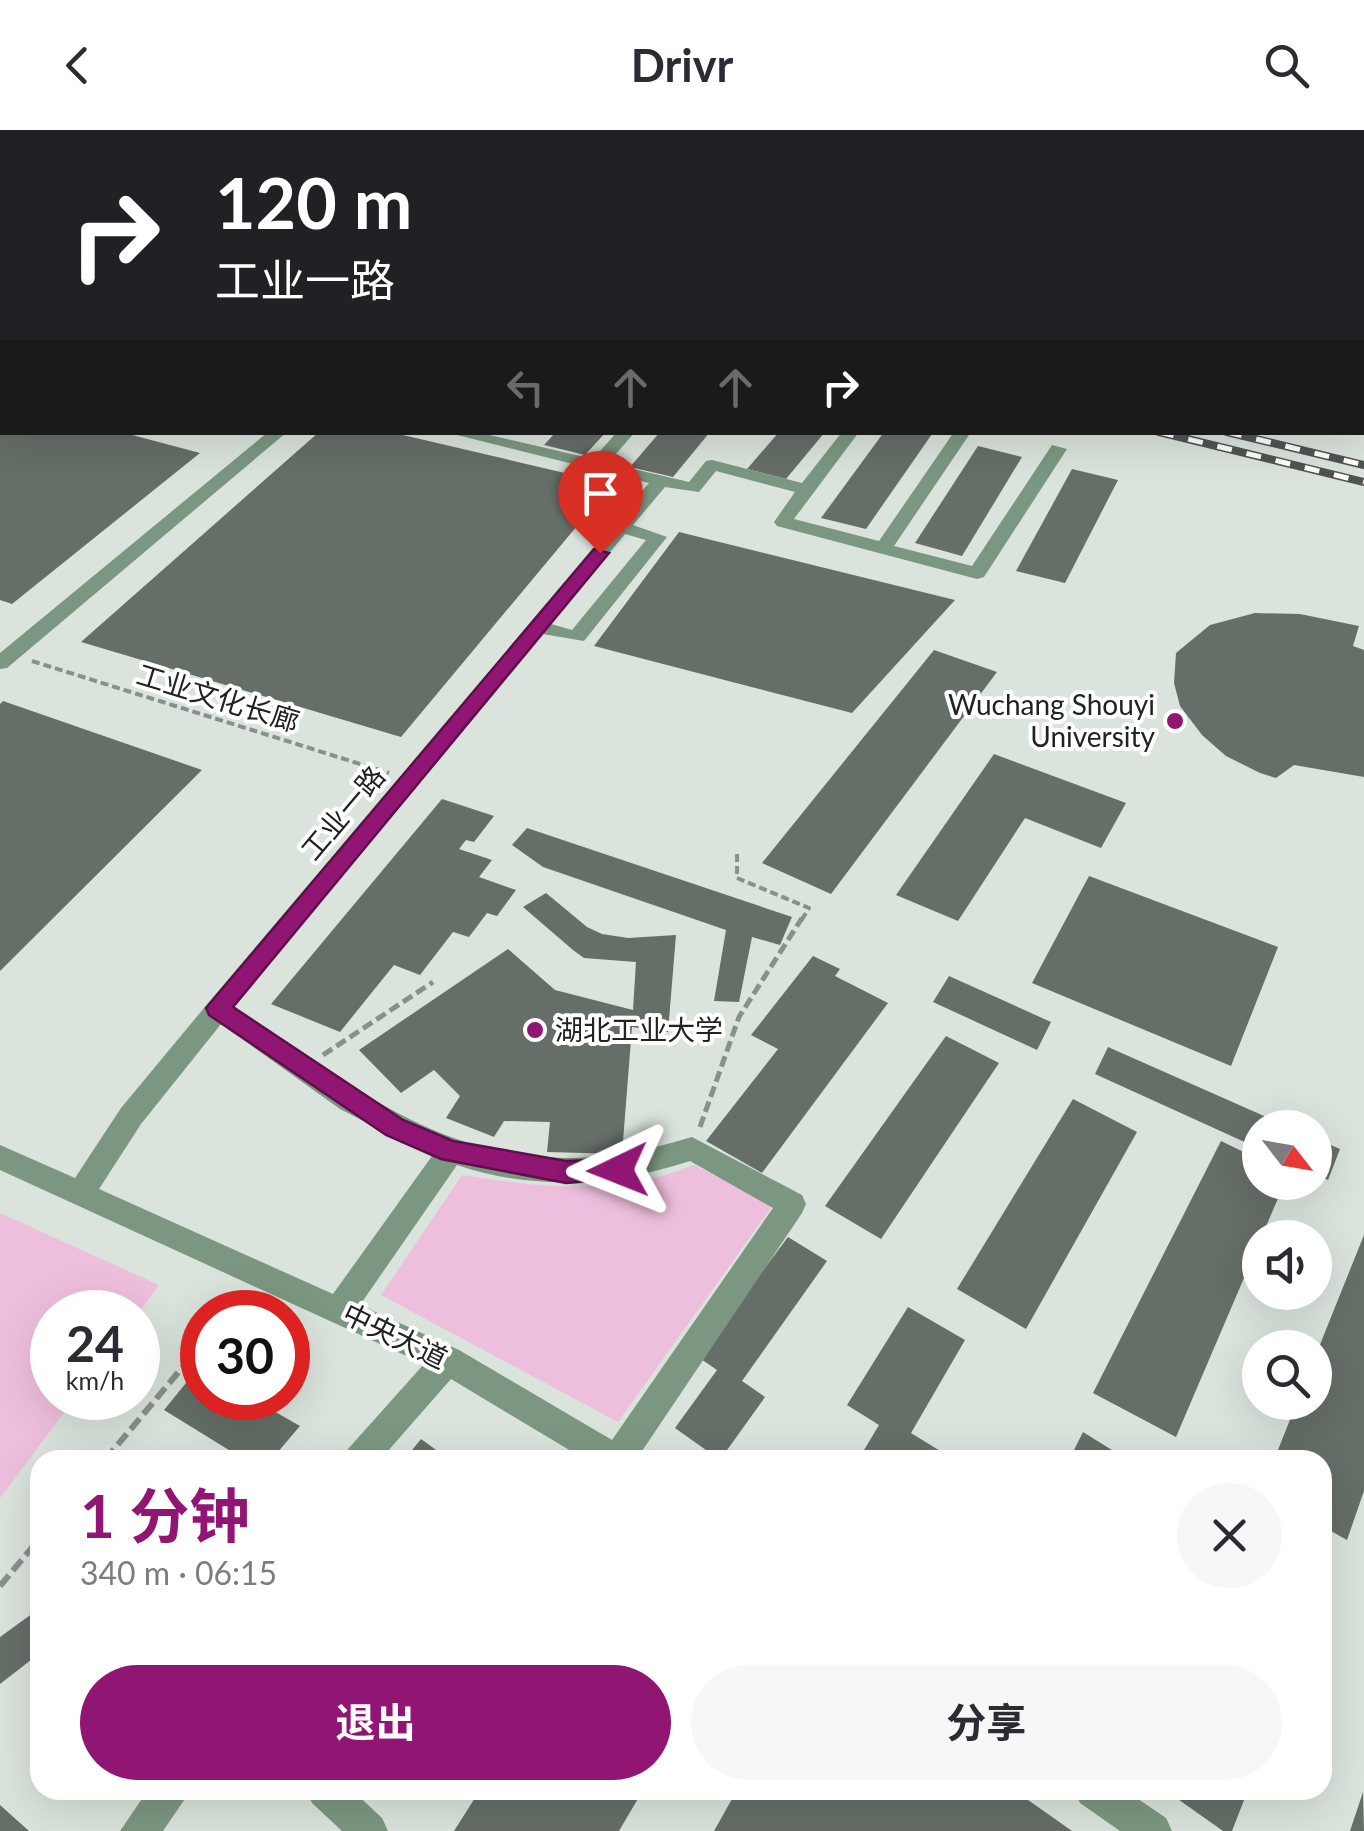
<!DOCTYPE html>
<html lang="zh">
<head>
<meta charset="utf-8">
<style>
	body { margin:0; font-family:Lato,"Noto Sans SC",sans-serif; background:#f7f7f7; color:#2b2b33; height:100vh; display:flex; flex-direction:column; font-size:38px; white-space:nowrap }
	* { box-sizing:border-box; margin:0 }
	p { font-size:32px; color:#7c7c81 }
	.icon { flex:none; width:55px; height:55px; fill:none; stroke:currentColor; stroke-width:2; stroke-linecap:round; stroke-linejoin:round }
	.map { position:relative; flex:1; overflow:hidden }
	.drawer { position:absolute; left:30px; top:1320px; width:1302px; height:350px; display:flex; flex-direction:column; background:#fff; border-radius:30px; box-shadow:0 10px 40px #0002 }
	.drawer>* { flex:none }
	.guide { position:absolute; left:0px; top:0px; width:1365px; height:305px; box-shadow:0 10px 40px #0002; background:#202124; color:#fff; overflow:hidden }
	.needle { width:65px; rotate:121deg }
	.buttons { position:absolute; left:1242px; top:980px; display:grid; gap:20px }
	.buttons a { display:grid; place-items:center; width:90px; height:90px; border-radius:50%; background:#fff; box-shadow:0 10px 40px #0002; font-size:50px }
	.speed { position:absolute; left:30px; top:1160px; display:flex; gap:20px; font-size:50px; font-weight:700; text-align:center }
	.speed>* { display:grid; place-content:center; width:130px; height:130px; border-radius:50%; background:#fff; box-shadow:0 10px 40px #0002; line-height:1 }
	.speed small { font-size:25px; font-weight:400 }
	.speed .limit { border:15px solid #d22; background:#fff; color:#111 }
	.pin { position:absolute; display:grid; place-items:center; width:85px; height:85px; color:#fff; margin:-102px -42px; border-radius:50% 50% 50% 0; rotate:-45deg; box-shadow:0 0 10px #0007 }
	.pin .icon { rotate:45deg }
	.me { position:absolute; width:110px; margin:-55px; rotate:268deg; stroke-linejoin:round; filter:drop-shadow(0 0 8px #0008) }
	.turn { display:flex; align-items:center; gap:35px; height:210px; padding:0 50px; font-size:45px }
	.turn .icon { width:130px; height:130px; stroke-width:2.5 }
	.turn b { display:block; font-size:70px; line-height:85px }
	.lanes { display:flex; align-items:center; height:95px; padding:0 50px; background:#0003; justify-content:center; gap:50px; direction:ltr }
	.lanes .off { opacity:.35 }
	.round { display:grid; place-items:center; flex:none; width:105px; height:105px; border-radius:52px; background:#f7f7f7 }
	.summary { display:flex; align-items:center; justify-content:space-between; height:170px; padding:0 50px }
	h1 { font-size:60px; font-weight:700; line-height:75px; color:#911674 }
	.button { display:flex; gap:20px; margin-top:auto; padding:20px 50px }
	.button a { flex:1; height:115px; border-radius:60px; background:#911674; color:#fff; font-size:40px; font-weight:700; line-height:115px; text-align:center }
	.button a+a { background:#f7f7f7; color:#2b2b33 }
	header { display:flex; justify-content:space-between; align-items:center; height:130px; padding:0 50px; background:#fff; font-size:45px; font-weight:700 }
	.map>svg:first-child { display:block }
</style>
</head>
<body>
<header><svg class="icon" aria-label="back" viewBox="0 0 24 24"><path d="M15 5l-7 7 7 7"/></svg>Drivr<svg class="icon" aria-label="search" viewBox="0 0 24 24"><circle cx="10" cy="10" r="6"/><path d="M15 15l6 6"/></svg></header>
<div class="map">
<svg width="1364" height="1701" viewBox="0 0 1364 1701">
	<rect width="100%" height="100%" fill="#dae3dc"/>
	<path fill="#eebfdd" d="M 694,1035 L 773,1075 L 618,1292 L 381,1165 L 462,1045 C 541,1058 619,1066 694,1035 Z
		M 0,1083 L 159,1155 L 138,1184 L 52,1182 L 52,1268 L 75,1268 L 0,1368 Z"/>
	<path fill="#666e68" d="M 4,302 L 121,302 L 200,323 L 12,474 L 0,470 L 0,305 Z
		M 319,302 L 390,302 L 612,354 L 401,607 L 81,512 Z
		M 556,302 L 606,302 L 585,325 L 544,315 Z
		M 660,302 L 710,302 L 673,347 L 630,337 Z
		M 779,302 L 825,302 L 786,349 L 747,339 Z
		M 884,302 L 932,304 L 866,399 L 821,388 Z
		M 978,316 L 1022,327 L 962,426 L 915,413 Z
		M 1072,339 L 1118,350 L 1065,453 L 1016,441 Z
		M 679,402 L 955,470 L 852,583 L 594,516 Z
		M 1255,483 L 1300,484 L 1359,496 L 1353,516 L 1364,520 L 1364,647 L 1294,635 L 1276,648 L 1260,643 L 1226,626 L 1202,605 L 1180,576 L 1174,553 L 1176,523 L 1210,495 Z
		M 934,520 L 997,542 L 831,764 L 762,733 Z
		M 3,571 L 202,640 L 0,841 L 0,574 Z
		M 994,624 L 1126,673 L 1101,718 L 1025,688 L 958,791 L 896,765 Z
		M 442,669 L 494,686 L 474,712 L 466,710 L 459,719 L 492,730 L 479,747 L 516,760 L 497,786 L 487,783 L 469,807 L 453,802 L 420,845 L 394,835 L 340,902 L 271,874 Z
		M 527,698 L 792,787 L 780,815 L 752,807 L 739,872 L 714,871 L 726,800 L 543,737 L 512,715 Z
		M 1089,746 L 1278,817 L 1231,936 L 1032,853 Z
		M 546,763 L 587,797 L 602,804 L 628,808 L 676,805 L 668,902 L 632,897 L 622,1024 L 547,1022 L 550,992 L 504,991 L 494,1007 L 446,988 L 460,966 L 434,940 L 401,963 L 359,920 L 508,819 L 555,860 L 633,880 L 636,832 L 584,828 L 573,820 L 523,777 Z
		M 813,826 L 840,839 L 835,846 L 888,873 L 762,1043 L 706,1011 L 778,919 L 751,905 Z
		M 949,846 L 1051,892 L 1037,920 L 933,872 Z
		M 946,906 L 999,933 L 881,1109 L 825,1076 Z
		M 1108,917 L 1291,998 L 1260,998 L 1260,1019 L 1095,944 Z
		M 1073,969 L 1137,1002 L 1026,1199 L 957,1159 Z
		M 1315,1008 L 1340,1019 L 1328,1050 L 1315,1044 Z
		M 1221,1011 L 1260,1030 L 1260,1052 L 1285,1052 L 1176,1307 L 1093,1263 Z
		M 1364,1105 L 1364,1361 L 1347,1410 L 1322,1396 L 1322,1330 L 1274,1330 L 1297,1272 L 1315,1272 L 1315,1227 Z
		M 788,1107 L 827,1131 L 742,1251 L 765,1267 L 720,1330 L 675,1298 L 717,1240 L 698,1227 Z
		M 908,1177 L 965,1210 L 911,1303 L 945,1324 L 942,1330 L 858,1330 L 879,1295 L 847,1275 Z
		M 199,1237 L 202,1239 L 202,1268 L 251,1268 L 300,1296 L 271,1330 L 232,1330 L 237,1325 L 164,1280 Z
		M 1083,1302 L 1128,1330 L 1069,1330 Z
		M 421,1309 L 450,1330 L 404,1330 Z
		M 40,1478 L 40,1523 L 0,1554 L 0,1507 Z
		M 480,1660 L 643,1660 L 619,1701 L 454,1701 Z
		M 737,1660 L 1014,1660 L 1072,1701 L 714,1701 Z
		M 1165,1660 L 1248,1660 L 1232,1701 L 1223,1701 Z
		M 1363,1662 L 1364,1701 L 1350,1701 Z
		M 0,1675 L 29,1701 L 0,1701 Z"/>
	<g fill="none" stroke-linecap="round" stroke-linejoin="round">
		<path stroke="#898f8a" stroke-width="4" stroke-dasharray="8 4" stroke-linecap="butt" d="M 32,531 L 389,643
			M 737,724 L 737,748 L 809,778 L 801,791"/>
		<path stroke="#898f8a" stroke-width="5" stroke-dasharray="11 5" stroke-linecap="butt" d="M 323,925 L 433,852
			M 700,997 L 739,887 L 802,788
			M 229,1182 L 243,1166"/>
		<path stroke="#898f8a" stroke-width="6" stroke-dasharray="14 6" stroke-linecap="butt" d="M 105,1330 L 202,1214
			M 0,1456 L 40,1408"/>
		<path fill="#7b9781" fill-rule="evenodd" d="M 1140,0 L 1162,0 L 1163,2 L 1142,2 Z
			M 1362,45 L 1364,45 L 1364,53 L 1362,53 Z
			M 0,187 L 2,188 L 2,198 L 0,197 Z
			M 2,266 L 2,277 L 0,278 L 0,267 Z
			M 268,302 L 287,302 L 7,538 L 0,539 L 0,523 Z
			M 445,302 L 477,302 L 593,329 L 617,302 L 635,302 L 608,333 L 689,352 L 706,331 L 712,330 L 802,353 L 842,302 L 859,302 L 794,389 L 879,411 L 954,302 L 971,302 L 894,416 L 972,436 L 1052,315 L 1067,319 L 984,447 L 977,449 L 777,396 L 774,392 L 795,362 L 716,341 L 699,362 L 665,357 L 633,395 L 667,407 L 584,511 L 543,504 L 234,877 C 391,984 492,1069 692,1007 L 802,1065 L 806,1074 L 802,1083 L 636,1330 L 586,1330 L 451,1249 L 380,1330 L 343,1330 L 348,1319 L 424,1234 L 0,1040 L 0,1015 L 75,1048 L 121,978 L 209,872 L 649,353 ZM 625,404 L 646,410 L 572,500 L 551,494 ZM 221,894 L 340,979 L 432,1026 L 333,1164 L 99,1059 L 141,994 ZM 690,1031 L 773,1078 L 612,1310 L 459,1220 L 360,1175 L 457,1035 C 533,1061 614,1056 690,1031 Z
			M 148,1660 L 191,1660 L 163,1701 L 120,1701 Z
			M 306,1660 L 352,1660 L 382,1688 L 388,1701 L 342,1701 L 312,1673 Z
			M 1074,1660 L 1125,1660 L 1166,1688 L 1172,1701 L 1120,1701 L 1080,1673 Z"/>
		<g stroke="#505451" stroke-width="6">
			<path id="rail-far1" d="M 1087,0 L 1098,2"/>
		</g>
		<g stroke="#505451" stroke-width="8">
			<path id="rail" d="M 1159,302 L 1364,352
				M 1227,302 L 1364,335"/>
		</g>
		<use href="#rail-far1" stroke="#fff" stroke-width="4" stroke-dasharray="12" stroke-linecap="butt"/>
		<use href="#rail" stroke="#fff" stroke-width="5" stroke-dasharray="15" stroke-linecap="butt"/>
	</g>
	<path fill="#911674" stroke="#5e0e4b" stroke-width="2.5" d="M 594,419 L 609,423 L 233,877 L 403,990 L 453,1011 L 566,1031 L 618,1029 L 626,1032 L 630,1040 L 626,1048 L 566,1053 L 441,1029 L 386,1005 L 209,885 L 206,878 Z"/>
	<g fill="#911674" stroke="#fff" stroke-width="4">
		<circle cx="1175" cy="591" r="10"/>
		<circle cx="535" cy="900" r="10"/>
	</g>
	<g text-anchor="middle" stroke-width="8" stroke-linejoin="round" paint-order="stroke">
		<g font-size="28" fill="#202321" stroke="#fff">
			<text transform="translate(218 568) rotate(17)" y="10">工业文化长廊</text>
			<text transform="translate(343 683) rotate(-50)" y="10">工业一路</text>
			<text transform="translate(395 1206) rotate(26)" y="10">中央大道</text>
		</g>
		<g font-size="28" fill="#202321" stroke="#fff" text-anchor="end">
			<text x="1155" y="585">Wuchang Shouyi<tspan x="1155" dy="32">University</tspan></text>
			<text x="555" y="910" text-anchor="start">湖北工业大学</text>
		</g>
	</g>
</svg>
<div class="buttons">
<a><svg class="needle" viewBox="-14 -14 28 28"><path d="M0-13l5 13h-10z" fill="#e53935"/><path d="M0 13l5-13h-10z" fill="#7c7c81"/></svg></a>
<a><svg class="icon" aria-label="sound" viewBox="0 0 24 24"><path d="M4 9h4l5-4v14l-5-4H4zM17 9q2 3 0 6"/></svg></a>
<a><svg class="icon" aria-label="search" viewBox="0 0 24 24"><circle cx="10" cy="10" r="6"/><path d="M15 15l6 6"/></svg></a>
</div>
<div class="speed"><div>24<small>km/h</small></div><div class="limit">30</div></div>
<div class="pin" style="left:600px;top:423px;background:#d93025"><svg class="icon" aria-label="arrive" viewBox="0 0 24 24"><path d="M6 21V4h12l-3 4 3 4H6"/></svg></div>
<svg class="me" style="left:618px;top:1040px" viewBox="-20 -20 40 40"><path d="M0-17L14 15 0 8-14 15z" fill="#911674" stroke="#fff" stroke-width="4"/></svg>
<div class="guide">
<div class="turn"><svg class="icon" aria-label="right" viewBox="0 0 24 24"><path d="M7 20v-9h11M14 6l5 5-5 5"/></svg><div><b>120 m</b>工业一路</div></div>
<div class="lanes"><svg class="icon off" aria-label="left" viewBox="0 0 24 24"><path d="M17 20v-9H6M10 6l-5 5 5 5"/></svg><svg class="icon off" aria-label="ahead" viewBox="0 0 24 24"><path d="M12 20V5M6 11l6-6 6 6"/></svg><svg class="icon off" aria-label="ahead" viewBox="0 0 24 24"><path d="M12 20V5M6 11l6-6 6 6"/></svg><svg class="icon" aria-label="right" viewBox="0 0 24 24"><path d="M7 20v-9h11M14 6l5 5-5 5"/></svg></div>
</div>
<section class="drawer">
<div class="summary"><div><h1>1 分钟</h1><p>340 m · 06:15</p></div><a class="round"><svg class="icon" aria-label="close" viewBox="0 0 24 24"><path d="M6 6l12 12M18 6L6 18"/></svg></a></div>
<div class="button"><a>退出</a><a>分享</a></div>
</section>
</div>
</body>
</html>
